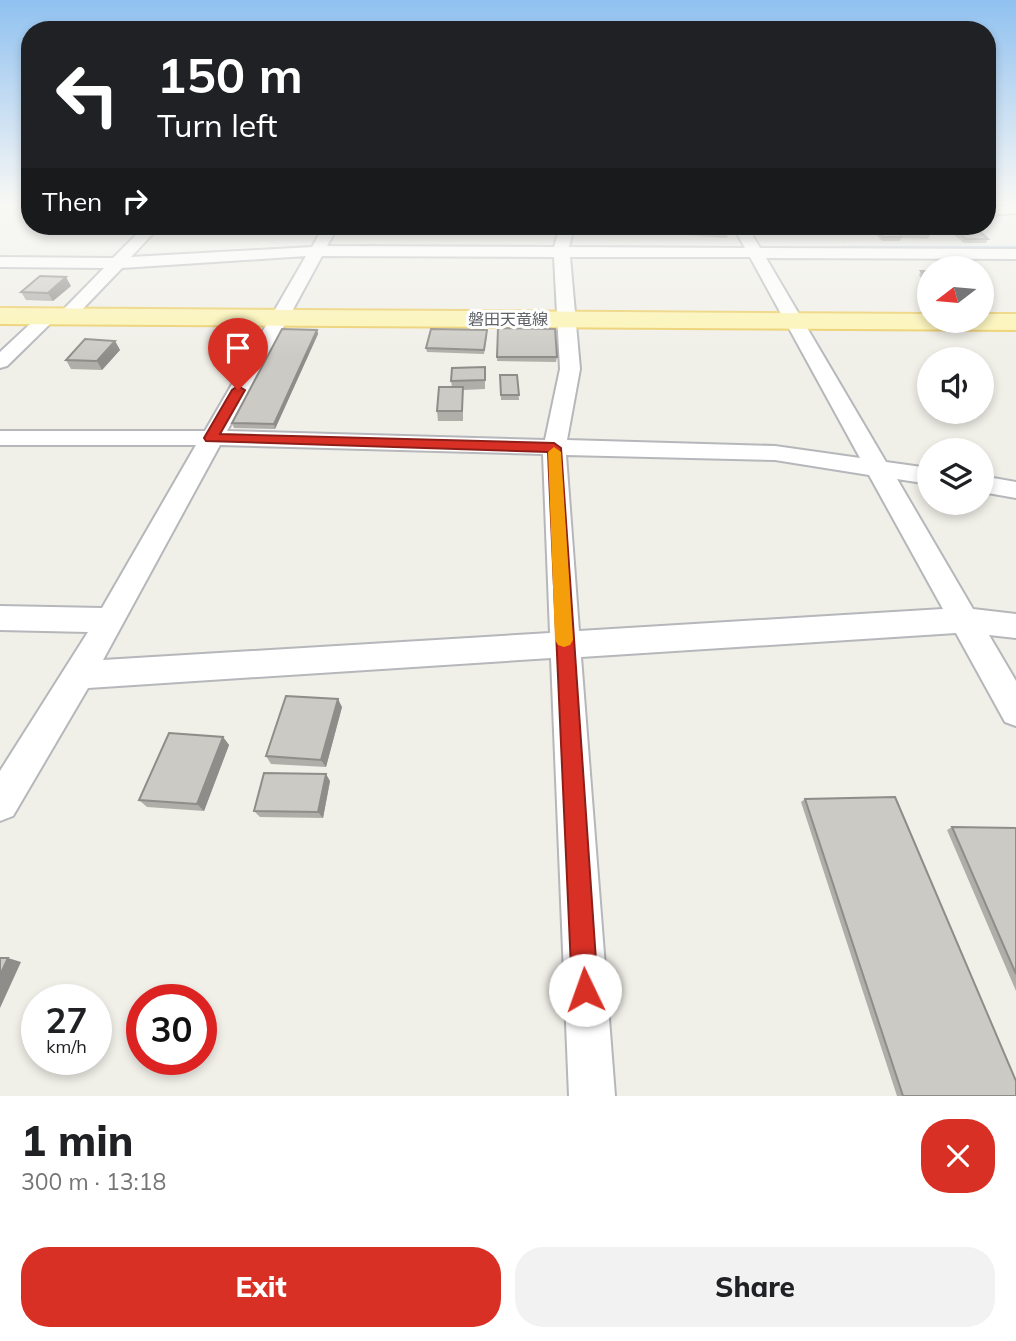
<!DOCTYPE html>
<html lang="en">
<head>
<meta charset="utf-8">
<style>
	body { margin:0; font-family:Mulish,"Noto Sans JP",sans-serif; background:#f2f2f2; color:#202124; height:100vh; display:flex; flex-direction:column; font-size:26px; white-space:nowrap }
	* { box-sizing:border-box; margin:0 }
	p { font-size:23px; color:#757577 }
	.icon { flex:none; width:38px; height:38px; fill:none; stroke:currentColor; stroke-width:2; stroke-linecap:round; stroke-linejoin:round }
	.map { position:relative; height:1096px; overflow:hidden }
	.side { display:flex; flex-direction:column; background:#fff; flex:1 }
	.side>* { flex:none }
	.guide { position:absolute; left:21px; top:21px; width:975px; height:214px; border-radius:28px; box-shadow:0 4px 10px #0003; background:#202124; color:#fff; overflow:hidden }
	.needle { width:46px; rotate:254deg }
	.buttons { position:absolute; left:917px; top:256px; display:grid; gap:14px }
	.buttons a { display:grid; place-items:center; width:77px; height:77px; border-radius:50%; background:#fff; box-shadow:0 4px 10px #0003; font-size:35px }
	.speed { position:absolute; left:21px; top:984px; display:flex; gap:14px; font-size:35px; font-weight:700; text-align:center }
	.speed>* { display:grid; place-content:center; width:91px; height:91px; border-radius:50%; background:#fff; box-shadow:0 4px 10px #0003; line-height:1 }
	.speed small { font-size:18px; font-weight:400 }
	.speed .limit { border:10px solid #d22; background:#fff; color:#111 }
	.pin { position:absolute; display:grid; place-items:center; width:60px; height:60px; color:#fff; margin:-72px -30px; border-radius:50% 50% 50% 0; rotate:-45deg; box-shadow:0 0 7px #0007 }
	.pin .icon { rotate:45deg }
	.me { position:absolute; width:77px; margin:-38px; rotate:357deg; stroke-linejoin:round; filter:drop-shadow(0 0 5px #0008) }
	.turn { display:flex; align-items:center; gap:24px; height:147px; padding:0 21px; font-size:32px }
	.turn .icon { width:91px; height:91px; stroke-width:2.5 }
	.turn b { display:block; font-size:49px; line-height:60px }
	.then { display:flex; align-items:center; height:66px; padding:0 21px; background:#0003; gap:14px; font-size:26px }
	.round { display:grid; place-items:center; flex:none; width:74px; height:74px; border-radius:28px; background:#f2f2f2 }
	.head { display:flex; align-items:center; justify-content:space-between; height:119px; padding:0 21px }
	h1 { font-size:42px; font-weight:800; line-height:52px }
	.action { display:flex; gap:14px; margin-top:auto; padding:14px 21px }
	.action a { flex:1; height:80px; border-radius:28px; background:#d93025; color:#fff; font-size:28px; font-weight:800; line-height:80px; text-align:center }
	.action a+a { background:#f2f2f2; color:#202124 }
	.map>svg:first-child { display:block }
</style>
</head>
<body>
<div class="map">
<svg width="1016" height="1096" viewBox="0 0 1016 1096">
	<rect width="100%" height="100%" fill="#f0efe8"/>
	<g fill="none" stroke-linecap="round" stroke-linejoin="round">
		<path stroke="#acd5fc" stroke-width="4.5" d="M 844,248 L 1016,248
			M 266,250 L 373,246"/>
		<g stroke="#b5b7bb" stroke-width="4">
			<path id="minor" d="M 1016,205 L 1016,213 L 987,215 L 987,207 Z
				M 145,226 L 160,226 L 131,257 L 312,247 L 324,226 L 338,226 L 327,246 L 554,247 L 560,226 L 574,226 L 569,247 L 745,248 L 733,226 L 747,226 L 760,248 L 1016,249 L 1016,259 L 766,258 L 886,462 L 929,468 L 929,484 L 897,479 L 973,609 L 1016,614 L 1016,638 L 989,635 L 1016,681 L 1016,726 L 1005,722 L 956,633 L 581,657 L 615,1096 L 569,1096 L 551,658 L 88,688 L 13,816 L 0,821 L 0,771 L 88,632 L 0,630 L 0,606 L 102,608 L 196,445 L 0,445 L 0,431 L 205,431 L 306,256 L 122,268 L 72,320 L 66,321 L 57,317 L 7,366 L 0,368 L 0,352 L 43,312 L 49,311 L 58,315 L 104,268 L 0,267 L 0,257 L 113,258 ZM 322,256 L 554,257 L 560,369 L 545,440 L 227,431 ZM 570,257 L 750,257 L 860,458 L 775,446 L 567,440 L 580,369 ZM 220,445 L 543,454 L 550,633 L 103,660 ZM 566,455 L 775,460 L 869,475 L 943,609 L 579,631 Z
				M 982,476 L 1016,482 L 1016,498 L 982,492 Z"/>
		</g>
		<g stroke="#eccd64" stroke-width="4">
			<path id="primary" d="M 0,308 L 929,314 L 929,320 L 982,320 L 982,314 L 1016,314 L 1016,330 L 0,324 Z"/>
		</g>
		<use href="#minor" fill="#fff" fill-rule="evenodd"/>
		<use href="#primary" fill="#fcf4b1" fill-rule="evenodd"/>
	</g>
	<path fill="#afaea9" d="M 670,226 L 728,226 L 729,230 L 727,238 L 671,234 Z
		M 893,226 L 928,226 L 933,230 L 928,239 L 904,238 Z
		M 951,226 L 976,226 L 974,230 L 988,239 L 986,243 L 964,243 L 954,235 L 956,230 Z
		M 877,229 L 902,237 L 900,241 L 882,241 L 875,233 Z
		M 921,271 L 929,271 L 929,284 L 927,284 L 919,275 Z
		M 71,286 L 53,301 L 26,300 L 21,292 Z
		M 498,328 L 557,357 L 556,362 L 497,361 Z
		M 317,330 L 318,334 L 275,429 L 234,428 L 232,423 Z
		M 487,335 L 484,354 L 427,352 L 426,348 Z
		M 115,341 L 120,350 L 102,370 L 71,369 L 66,360 Z
		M 485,367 L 485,389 L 463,390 L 463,421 L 438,421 L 437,411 L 452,387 L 451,381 Z
		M 500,375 L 517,375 L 519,400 L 501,400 Z
		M 342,707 L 326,767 L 271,764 L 266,756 Z
		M 223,737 L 229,745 L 204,811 L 147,807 L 139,800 Z
		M 330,781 L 323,818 L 260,817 L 254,811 Z
		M 805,799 L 1016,1096 L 897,1096 L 801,802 Z
		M 952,827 L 1016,828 L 1016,991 L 947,830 Z"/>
	<path fill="#8f8d89" d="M 66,277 L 71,286 L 53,301 L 48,293 Z
		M 317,330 L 318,334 L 275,429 L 274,424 Z
		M 115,341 L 120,350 L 102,370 L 97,361 Z
		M 338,699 L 342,707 L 326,767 L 321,760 Z
		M 223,737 L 229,745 L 204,811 L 197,804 Z
		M 326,774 L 330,781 L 323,818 L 318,812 Z
		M 8,958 L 21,962 L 0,1008 L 0,975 Z"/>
	<path fill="#cccac4" stroke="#8f8d89" stroke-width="2" d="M 672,226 L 728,226 L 729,230 Z
		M 904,226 L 928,226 L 933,230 L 908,230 Z
		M 877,229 L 895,229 L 902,237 L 883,237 Z
		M 956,230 L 978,230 L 988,239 L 966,239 Z
		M 921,271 L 929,271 L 929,280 Z
		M 40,276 L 66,277 L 48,293 L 21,292 Z
		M 498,328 L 555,329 L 557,357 L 497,357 Z
		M 282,329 L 317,330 L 274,424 L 232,423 Z
		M 431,329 L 487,330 L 484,350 L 426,348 Z
		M 85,339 L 115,341 L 97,361 L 66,360 Z
		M 485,367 L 485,380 L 451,381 L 452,368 Z
		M 500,375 L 517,375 L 519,395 L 501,395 Z
		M 439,387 L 463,387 L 462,411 L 437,411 Z
		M 286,696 L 338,699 L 321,760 L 266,756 Z
		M 169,733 L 223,737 L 197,804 L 139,800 Z
		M 264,773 L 326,774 L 318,812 L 254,811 Z
		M 895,797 L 1016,1081 L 1016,1096 L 903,1096 L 805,799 Z
		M 952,827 L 1016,828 L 1016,974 Z
		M 0,958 L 8,958 L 0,975 Z"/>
	<linearGradient id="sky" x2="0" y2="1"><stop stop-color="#90c1f0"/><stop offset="0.57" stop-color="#f8f8f5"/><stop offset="1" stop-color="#f8f8f5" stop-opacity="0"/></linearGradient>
	<rect width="1016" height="356" fill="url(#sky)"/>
	<path fill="#d93025" stroke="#8d1f18" stroke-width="2" d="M 238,386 L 245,390 L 220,434 L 554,443 L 561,448 L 598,990 L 594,999 L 585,1003 L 576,999 L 572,990 L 548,452 L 206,441 L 204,438 L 232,390 Z"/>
	<path fill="#f59e0b" d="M 554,447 L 561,452 L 573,640 L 570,645 L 564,647 L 558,645 L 555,640 L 548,452 Z"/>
	<g text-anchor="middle" stroke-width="6" stroke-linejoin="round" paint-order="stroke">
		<g font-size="16" fill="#5f6267" stroke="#fff">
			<text x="508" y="325">磐田天竜線</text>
		</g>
	</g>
</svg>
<div class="buttons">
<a><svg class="needle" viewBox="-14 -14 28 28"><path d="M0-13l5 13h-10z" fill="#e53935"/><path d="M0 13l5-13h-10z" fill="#757577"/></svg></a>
<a><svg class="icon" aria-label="sound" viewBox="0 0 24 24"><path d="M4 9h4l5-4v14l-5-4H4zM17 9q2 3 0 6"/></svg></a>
<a><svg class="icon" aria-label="layers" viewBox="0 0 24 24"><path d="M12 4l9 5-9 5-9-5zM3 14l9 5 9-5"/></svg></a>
</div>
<div class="speed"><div>27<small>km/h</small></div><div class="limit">30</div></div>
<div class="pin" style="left:238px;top:390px;background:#d93025"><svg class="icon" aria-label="arrive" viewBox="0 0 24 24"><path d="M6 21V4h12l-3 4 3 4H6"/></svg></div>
<svg class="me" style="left:585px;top:990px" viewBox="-20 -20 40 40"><circle r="19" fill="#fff"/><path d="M0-13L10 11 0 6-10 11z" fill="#d93025"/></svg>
<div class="guide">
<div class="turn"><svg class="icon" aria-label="left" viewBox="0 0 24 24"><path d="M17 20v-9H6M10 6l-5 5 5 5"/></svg><div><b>150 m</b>Turn left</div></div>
<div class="then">Then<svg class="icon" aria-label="right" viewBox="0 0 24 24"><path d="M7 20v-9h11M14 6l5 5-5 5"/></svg></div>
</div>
</div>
<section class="side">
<div class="head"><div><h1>1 min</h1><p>300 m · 13:18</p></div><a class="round" style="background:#d93025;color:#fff"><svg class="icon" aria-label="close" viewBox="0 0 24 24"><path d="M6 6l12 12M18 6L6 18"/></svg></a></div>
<div class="action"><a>Exit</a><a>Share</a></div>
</section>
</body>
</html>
